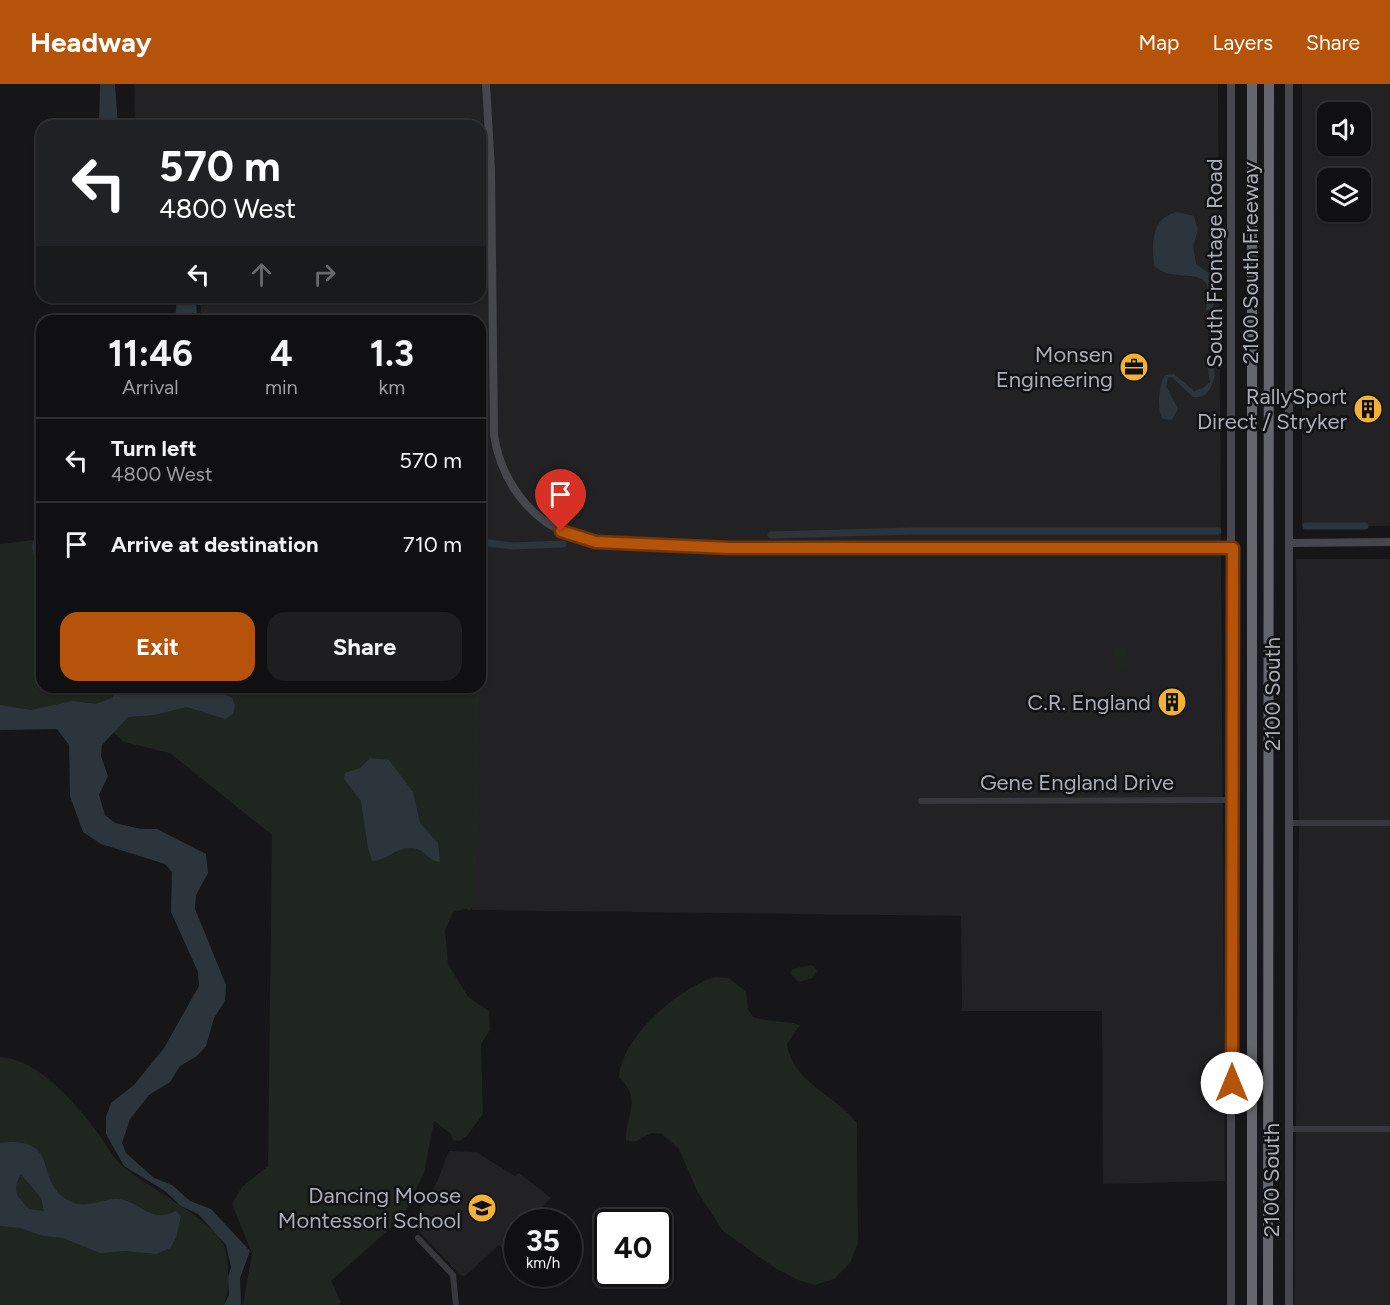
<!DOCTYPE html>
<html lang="en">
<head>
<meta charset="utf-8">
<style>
	body { margin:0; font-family:Figtree,sans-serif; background:#1e1e20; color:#f1f3f6; height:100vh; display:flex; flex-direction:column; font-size:22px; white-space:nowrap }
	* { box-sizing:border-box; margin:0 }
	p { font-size:20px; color:#9c9d9f }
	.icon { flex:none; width:33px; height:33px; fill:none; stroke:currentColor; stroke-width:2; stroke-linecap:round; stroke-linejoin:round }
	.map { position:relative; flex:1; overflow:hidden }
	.details { position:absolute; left:36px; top:231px; width:450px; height:378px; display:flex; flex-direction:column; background:#101012; border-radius:18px; box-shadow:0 2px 4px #0004,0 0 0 2px #303032 }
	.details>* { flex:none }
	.hud { position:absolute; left:36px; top:36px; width:450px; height:183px; border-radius:18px; box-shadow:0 2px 4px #0004,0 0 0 2px #303032; background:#202124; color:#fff; overflow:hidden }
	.tools { position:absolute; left:1317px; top:18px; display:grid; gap:12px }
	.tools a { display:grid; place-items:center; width:54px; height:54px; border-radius:12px; background:#101012; box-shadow:0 2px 4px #0004,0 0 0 2px #303032; font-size:30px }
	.speed { position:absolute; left:504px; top:1125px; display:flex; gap:12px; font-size:30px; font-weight:700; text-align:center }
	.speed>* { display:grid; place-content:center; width:78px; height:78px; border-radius:50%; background:#101012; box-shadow:0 2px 4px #0004,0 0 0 2px #303032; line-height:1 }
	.speed small { font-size:15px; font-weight:400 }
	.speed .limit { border:3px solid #111; border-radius:9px; background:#fff; color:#111 }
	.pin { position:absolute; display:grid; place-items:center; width:51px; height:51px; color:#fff; margin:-62px -26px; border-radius:50% 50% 50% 0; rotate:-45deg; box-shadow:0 0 6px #0007 }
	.pin .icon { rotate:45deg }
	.me { position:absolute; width:66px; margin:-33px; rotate:0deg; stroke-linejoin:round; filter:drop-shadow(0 0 4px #0008) }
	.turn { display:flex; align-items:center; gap:21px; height:126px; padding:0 24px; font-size:27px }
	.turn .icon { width:78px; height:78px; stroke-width:2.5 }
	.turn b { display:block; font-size:42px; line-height:51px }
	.lanes { display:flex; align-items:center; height:57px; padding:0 24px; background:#0003; justify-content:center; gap:30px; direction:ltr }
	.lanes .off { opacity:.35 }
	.eta { display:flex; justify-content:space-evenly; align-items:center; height:102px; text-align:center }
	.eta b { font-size:36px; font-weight:700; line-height:42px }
	.cta { display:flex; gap:12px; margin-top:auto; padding:12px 24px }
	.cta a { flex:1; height:69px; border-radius:18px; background:#b45309; color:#fff; font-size:24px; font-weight:700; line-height:69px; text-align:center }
	.cta a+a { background:#1e1e20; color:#f1f3f6 }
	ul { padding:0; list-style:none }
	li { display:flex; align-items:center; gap:18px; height:84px; padding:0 24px; border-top:2px solid #303032 }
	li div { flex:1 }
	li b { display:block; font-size:22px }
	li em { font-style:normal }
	header { display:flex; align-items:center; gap:36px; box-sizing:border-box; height:84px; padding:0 30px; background:#b45309; color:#fff }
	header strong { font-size:28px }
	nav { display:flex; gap:33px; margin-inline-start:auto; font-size:21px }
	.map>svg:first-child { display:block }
</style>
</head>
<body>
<header>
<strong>Headway</strong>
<nav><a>Map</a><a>Layers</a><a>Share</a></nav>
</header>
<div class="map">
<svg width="1390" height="1221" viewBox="0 0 1390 1221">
	<rect width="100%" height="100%" fill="#161618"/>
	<path fill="#222225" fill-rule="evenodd" d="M 134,0 L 1218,0 L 1225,1097 L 1103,1100 L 1102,927 L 962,927 L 961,832 L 472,826 L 478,603 L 480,603 L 480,237 L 200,237 L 202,213 L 480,213 L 480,42 L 135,42 Z
		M 1302,0 L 1390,0 L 1390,442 L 1302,443 ZM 1328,28 L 1360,28 L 1360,62 L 1328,62 ZM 1328,94 L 1360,94 L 1360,128 L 1328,128 Z
		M 1296,475 L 1390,475 L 1390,1221 L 1294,1221 L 1299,755 Z
		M 449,1067 L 476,1068 L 515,1092 L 519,1089 L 551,1114 L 528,1138 L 518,1138 L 517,1149 L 503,1164 L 499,1161 L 465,1192 L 460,1191 L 414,1142 L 420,1133 L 417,1130 L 437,1098 Z"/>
	<path fill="#1e261f" d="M 42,455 L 42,603 L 479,603 L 480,724 L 473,823 L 470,826 L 465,825 L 453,828 L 445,846 L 448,880 L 468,913 L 489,927 L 490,946 L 481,960 L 483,1030 L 467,1052 L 459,1057 L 453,1056 L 451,1050 L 434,1037 L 424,1089 L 403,1133 L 331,1197 L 341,1218 L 339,1221 L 243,1221 L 252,1169 L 232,1120 L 242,1103 L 268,1082 L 272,751 L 170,669 L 124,658 L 104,640 L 0,634 L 0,460 Z
		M 1115,565 L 1127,565 L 1127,582 L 1129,585 L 1115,585 Z
		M 812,881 L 817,887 L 812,894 L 799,898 L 791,890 L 792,885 Z
		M 715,893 L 729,894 L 746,908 L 748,925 L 753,933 C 770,939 787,936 800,941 L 787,960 C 792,998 838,1013 857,1039 L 858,1159 L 850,1179 L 834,1195 L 815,1201 L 798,1196 L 775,1184 L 723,1147 L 697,1107 L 679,1065 L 662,1050 L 652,1049 L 634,1058 L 626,1056 C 625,1030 643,1016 619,993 C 622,952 678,905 715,893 Z
		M 0,973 C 39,975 76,1020 98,1049 C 106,1061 115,1077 126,1085 C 151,1105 208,1133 223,1160 C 229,1171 231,1211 223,1221 L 0,1221 Z"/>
	<path fill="#2c353c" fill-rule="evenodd" d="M 100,0 L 115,0 L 118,42 L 99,42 Z
		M 1177,128 L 1194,132 L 1198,146 L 1193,162 L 1196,180 L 1214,193 C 1216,206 1217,217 1211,227 L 1206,226 C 1206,218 1210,209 1207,201 C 1201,185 1167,198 1154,181 C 1152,159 1151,134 1177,128 Z
		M 177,213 L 196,213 L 197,237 L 175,237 Z
		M 1208,273 C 1222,284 1212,317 1193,313 L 1172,293 L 1168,294 L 1166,302 L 1178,325 L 1172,336 L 1163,335 C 1156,325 1159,302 1165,291 L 1174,290 L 1194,307 L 1203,304 L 1210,298 L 1207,280 Z
		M 42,435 L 42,452 L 39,462 L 42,468 L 42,476 L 34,473 L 32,462 Z
		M 118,603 L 185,603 L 196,609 L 221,608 L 232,614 L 235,621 L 233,630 L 225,635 L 187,623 L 154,631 L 128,633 L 102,661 L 101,672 L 108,692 L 99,711 L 105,731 L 115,739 L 141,745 L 157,745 L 206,770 L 208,789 L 196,811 L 195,825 L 226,901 L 225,917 L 214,934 L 206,962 L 197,972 L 180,982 L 170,998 L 149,1011 L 130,1035 L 122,1059 L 126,1069 L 154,1094 L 172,1101 L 190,1117 L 211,1125 L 250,1167 L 240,1194 L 241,1221 L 224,1221 L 229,1211 L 228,1194 L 231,1183 L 226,1161 L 198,1130 L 181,1122 L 165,1107 L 124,1082 L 106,1050 L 106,1033 L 111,1019 L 134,1001 L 164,964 L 199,902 L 198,888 L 171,828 L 172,788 L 165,780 L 101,760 L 83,748 L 70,712 L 69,661 L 57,645 L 0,646 L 0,621 L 31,626 L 73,617 L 96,620 L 112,614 Z
		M 370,674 L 389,676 L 413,708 L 420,739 L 438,759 L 440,778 C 427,777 425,763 410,764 C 396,764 385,777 372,777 L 368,764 L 361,717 L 344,695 L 345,689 L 360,684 Z
		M 10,1058 C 59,1058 35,1095 66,1115 C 87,1129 105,1111 124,1116 C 144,1122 152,1139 176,1127 L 181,1132 L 176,1154 L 170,1164 L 157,1170 L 126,1167 L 100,1169 L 63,1154 L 43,1152 L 20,1144 L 0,1142 L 0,1059 ZM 21,1090 L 41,1114 L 44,1127 L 29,1125 C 15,1111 12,1106 21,1090 Z"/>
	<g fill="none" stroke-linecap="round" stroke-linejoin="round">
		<path stroke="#2c353c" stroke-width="7" d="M 1306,442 L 1365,442
			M 771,451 L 912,447 L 1218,447
			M 481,458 L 512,462 L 563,460"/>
		<path stroke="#37383d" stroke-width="6" d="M 921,717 L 1232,716
			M 1290,739 L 1390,739
			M 1290,1045 L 1390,1045
			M 418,1154 L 453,1191 L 456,1221"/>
		<path stroke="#45474d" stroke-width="8" d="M 486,0 L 491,86 L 494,351 C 501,396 528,434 570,451 C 606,466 649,459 687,461 C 760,466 833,464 905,464 C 1014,464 1124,464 1233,464
			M 1290,459 L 1390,458
			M 1231,1221 L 1231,0
			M 1289,1221 L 1289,0"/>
		<path stroke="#63666e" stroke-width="10" d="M 1252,1221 L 1252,0
			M 1268,1221 L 1269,0"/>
	</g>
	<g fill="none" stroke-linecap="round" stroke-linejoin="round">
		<g stroke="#753606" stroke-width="15">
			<path id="route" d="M 561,447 L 596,458 L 729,464 L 1233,464 L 1232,999"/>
		</g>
		<use href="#route" stroke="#b45309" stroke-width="10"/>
	</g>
	<defs>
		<g id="office-disc" transform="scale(1.5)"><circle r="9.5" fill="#f2b134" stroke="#111113"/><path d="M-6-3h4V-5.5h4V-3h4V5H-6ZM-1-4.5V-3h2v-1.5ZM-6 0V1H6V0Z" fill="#111"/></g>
		<g id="building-disc" transform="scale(1.5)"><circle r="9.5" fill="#f2b134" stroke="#111113"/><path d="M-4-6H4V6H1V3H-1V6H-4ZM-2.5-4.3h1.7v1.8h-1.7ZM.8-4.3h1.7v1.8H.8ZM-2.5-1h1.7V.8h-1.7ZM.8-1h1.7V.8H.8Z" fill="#111"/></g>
		<g id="school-disc" transform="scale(1.5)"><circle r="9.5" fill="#f2b134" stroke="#111113"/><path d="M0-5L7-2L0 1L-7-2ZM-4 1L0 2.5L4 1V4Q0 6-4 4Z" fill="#111"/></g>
	</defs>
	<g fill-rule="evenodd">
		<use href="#office-disc" x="1134" y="283"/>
		<use href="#building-disc" x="1368" y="325"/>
		<use href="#building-disc" x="1172" y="618"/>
		<use href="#school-disc" x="482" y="1124"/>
	</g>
	<g text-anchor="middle" stroke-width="5" stroke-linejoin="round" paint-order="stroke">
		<g font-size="22" fill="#a8adb8" stroke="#111113">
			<text transform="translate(1214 179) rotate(-90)" y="8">South Frontage Road</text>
			<text transform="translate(1250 179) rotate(-90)" y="8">2100 South Freeway</text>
			<text transform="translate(1272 610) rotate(-90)" y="8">2100 South</text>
			<text x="1077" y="706">Gene England Drive</text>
			<text transform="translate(1271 1096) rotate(-90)" y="8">2100 South</text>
		</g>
		<g font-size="22" fill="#a8adb8" stroke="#111113" text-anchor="end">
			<text x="1113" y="278">Monsen<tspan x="1113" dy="25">Engineering</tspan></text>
			<text x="1347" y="320">RallySport<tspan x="1347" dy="25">Direct / Stryker</tspan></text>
			<text x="1151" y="626">C.R. England</text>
			<text x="461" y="1119">Dancing Moose<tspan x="461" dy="25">Montessori School</tspan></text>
		</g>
	</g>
</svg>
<div class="tools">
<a><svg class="icon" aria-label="sound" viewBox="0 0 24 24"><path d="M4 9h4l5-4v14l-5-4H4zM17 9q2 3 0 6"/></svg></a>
<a><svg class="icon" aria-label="layers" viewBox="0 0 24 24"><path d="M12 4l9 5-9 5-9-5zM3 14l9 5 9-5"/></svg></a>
</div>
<div class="speed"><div>35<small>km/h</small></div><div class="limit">40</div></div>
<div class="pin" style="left:561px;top:447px;background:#d93025"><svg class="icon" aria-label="arrive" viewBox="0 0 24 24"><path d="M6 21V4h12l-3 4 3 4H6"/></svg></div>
<svg class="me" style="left:1232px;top:999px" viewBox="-20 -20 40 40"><circle r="19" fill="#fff"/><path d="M0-13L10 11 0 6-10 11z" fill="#b45309"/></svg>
<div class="hud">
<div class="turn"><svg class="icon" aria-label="left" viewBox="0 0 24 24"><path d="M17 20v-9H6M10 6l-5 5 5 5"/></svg><div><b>570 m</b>4800 West</div></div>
<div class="lanes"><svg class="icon" aria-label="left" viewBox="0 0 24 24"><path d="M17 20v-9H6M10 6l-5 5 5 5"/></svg><svg class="icon off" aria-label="ahead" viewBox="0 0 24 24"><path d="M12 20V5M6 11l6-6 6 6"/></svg><svg class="icon off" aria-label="right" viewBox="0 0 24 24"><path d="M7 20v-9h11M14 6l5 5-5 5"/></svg></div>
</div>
<section class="details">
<div class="eta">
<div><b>11:46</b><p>Arrival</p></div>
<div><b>4</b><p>min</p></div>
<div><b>1.3</b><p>km</p></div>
</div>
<ul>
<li><svg class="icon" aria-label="left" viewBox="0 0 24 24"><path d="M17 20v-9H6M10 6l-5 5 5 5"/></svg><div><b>Turn left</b><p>4800 West</p></div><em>570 m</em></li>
<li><svg class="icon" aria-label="arrive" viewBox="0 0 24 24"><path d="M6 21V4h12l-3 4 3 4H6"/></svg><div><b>Arrive at destination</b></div><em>710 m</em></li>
</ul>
<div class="cta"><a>Exit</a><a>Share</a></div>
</section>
</div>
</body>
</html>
